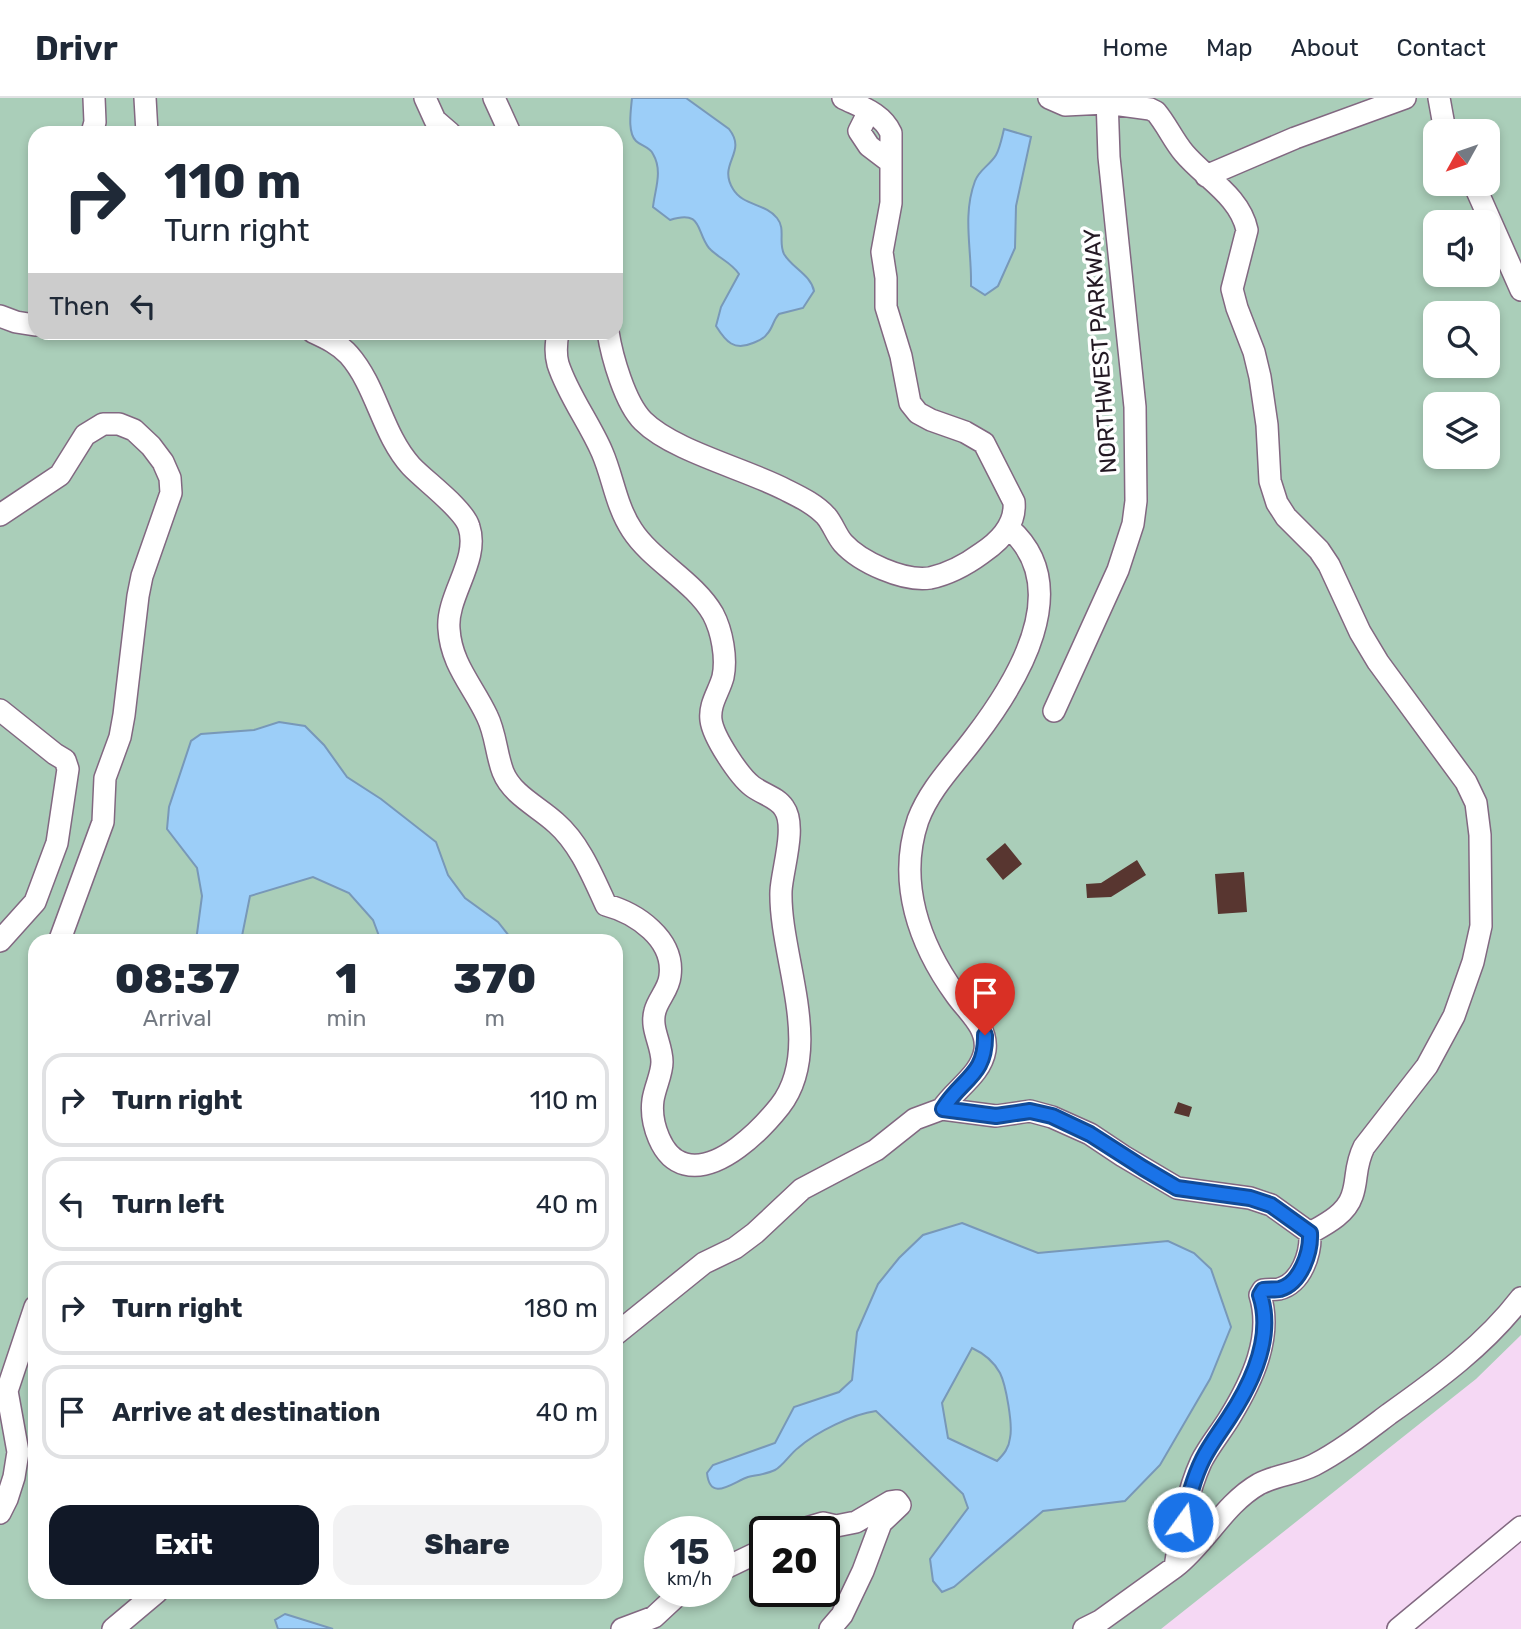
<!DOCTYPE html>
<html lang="en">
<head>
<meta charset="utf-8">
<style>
	body { margin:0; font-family:Rubik,sans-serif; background:#f2f2f3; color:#1f2937; height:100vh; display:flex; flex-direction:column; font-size:26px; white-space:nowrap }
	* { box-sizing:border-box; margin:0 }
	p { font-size:23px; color:#747a83 }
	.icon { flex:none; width:38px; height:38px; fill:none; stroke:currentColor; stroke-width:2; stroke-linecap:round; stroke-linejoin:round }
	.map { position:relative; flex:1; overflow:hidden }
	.side { position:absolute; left:28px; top:836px; width:595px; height:665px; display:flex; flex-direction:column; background:#fff; border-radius:21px; box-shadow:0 4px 10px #0003 }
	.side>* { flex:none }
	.banner { position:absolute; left:28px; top:28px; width:595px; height:214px; border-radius:21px; box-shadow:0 4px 10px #0003; background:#fff; color:#1f2937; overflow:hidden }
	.needle { width:46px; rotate:230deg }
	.controls { position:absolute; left:1423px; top:21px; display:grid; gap:14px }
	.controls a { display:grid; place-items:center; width:77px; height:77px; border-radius:14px; background:#fff; box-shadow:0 4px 10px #0003; font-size:35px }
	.speed { position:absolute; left:644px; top:1418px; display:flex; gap:14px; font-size:35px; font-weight:700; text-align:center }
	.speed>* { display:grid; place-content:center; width:91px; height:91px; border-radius:50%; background:#fff; box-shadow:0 4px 10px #0003; line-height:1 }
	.speed small { font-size:18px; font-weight:400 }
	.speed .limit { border:4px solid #111; border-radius:10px; background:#fff; color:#111 }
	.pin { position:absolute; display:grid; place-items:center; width:60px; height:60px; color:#fff; margin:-72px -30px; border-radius:50% 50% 50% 0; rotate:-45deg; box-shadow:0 0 7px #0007 }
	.pin .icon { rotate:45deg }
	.me { position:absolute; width:77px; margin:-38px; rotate:14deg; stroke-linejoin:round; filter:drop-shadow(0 0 5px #0008) }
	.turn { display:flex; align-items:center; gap:24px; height:147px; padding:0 21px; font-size:32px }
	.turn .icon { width:91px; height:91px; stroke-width:2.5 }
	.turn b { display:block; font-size:49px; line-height:60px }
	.then { display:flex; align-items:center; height:66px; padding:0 21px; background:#0003; gap:14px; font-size:26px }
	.eta { display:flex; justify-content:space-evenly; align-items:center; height:119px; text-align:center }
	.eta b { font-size:42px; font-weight:800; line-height:49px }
	.primary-button { display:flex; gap:14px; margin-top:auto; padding:14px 21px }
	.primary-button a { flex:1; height:80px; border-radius:21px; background:#111827; color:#fff; font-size:28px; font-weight:800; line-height:80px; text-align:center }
	.primary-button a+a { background:#f2f2f3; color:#1f2937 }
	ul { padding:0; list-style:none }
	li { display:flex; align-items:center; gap:21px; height:94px; margin:0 14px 10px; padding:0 7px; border:4px solid #e0e1e3; border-radius:21px }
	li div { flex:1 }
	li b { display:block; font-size:26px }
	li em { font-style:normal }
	header { display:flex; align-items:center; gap:42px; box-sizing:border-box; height:98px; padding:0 35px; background:#fff; border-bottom:2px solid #e0e1e3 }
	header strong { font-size:33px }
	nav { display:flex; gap:38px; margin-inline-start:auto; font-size:24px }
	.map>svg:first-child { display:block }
</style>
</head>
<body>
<header>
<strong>Drivr</strong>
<nav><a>Home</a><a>Map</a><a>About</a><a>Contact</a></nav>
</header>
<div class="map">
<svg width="1521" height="1531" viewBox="0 0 1521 1531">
	<rect width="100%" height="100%" fill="#f5d8f4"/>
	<path fill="#aaceb9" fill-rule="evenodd" d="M 0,0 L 1521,0 L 1521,1237 L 1476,1281 L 1161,1531 L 0,1531 ZM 1435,33 L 1488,33 L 1488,86 L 1435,86 ZM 35,35 L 616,35 L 616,234 L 35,234 ZM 1435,124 L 1488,124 L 1488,177 L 1435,177 ZM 1435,215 L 1488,215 L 1488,268 L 1435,268 ZM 1435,306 L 1488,306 L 1488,359 L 1435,359 ZM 35,844 L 616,844 L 616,1494 L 35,1494 ZM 660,1433 L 719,1433 L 719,1493 L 660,1493 ZM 765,1433 L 824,1433 L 824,1493 L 765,1493 Z"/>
	<path fill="#9ccef8" stroke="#7898b8" stroke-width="2" fill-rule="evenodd" d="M 632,0 L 686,0 L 729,31 C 748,55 717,65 733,91 C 743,108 765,105 777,120 C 786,131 778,144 784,156 C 792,170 811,177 814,193 L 803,210 L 779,216 C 773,222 773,230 767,236 C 764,241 758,243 753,245 C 734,253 726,244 716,228 L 721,209 L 739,176 C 731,164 718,160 709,150 C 696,134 703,111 670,122 L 653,109 C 655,91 663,73 653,56 C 650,49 641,48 636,43 C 627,34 631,12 632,0 Z
		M 1004,31 L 1031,39 L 1016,108 L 1015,150 L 998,188 L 985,197 L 971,188 C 972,152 962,118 975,83 C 979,72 990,67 996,57 C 1000,50 1002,39 1004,31 Z
		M 279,624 L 305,628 L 324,647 L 347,679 L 381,701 L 436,744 L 448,777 L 465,800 L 498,824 L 513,843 L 384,843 L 379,838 L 373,822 L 349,795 L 313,779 L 250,798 L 241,843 L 196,843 L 202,798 L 197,770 L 167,731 L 169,709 L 191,643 L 201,636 L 254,632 Z
		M 962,1125 L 1038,1155 L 1168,1143 L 1194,1155 L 1211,1171 L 1231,1229 L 1210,1281 L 1160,1367 L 1125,1403 L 1043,1413 L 954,1489 L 942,1494 L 933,1483 L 930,1461 L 968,1410 L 963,1396 L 876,1313 C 853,1316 816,1334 798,1350 C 790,1356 783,1368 775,1372 C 767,1376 757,1377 748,1379 C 733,1384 710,1405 707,1375 L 713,1367 L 775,1345 L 794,1309 L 839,1294 L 852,1282 L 857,1234 L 878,1186 L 899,1160 L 923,1137 ZM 972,1250 C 983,1255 994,1264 1000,1275 C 1006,1287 1013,1327 1010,1340 C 1009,1350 1004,1356 997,1363 L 948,1340 L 942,1305 Z
		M 285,1516 L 333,1531 L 278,1531 L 275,1522 Z"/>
	<path fill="#583630" d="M 1005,745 L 1022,766 L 1003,782 L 986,761 Z
		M 1137,762 L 1146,777 L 1111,799 L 1087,800 L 1086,786 L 1101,785 Z
		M 1244,774 L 1247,814 L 1218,816 L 1215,776 Z
		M 1178,1004 L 1192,1009 L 1189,1019 L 1174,1015 Z"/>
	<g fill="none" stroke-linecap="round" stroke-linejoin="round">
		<g stroke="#826881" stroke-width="24">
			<path id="minor" d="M 145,0 L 147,35
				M 425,0 L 435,22 L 450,35
				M 494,0 L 510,35
				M 1049,0 L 1065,7 L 1106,5 L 1150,11 L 1156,14 C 1167,27 1173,42 1184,55 C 1205,80 1240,98 1247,132 L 1232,191 L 1237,210 L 1254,254 L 1260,279 L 1267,327 L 1270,383 L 1277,405 L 1286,419 L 1319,452 L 1329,467 L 1360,534 L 1378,564 L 1466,684 L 1476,705 L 1480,737 L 1481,828 L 1473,864 L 1454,918 L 1427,968 L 1364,1049 C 1354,1069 1358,1082 1352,1098 C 1346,1116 1326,1126 1310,1135 C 1311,1155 1302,1185 1279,1191 C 1274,1192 1268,1191 1263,1192 L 1260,1197 C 1273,1239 1252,1283 1230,1319 C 1221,1334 1209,1348 1201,1364 C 1186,1397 1181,1433 1175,1469 L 1100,1523 L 1084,1531
				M 1439,0 L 1445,33
				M 869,13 L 859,33 L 869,48 L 890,64
				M 92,35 L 95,24 L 94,0
				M 1206,78 L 1295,40 L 1405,0
				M 1474,86 L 1521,192
				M 0,218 L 16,224 L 35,227
				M 313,234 C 326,240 339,246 349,257 C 377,289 382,336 411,368 C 425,383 464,411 469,429 C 480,462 446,498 449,531 C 451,566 473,588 487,618 C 496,636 496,656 503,674 C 512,697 539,709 556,725 C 580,746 593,779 606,807 C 636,815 675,841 670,878 C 669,891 658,901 655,913 C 650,931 662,946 662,964 C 662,976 655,989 653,1002 C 650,1024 661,1060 685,1066 C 719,1075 761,1032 780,1008 C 825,950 779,858 781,793 C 782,772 797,728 784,710 C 777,699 762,696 752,688 C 739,678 713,639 711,622 C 709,606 719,594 723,579 C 727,560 722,533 713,516 C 694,483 652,463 632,432 C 616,408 613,379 602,354 C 589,324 568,297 558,266 C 555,255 556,246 558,234
				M 608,234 C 612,259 625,305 643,323 C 673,353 746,371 786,392 C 800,399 815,406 826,418 C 833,426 836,437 843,445 C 860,464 904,484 930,480 C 949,476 967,466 982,455 C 1000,443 1016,426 1014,404 L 984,345 L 965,334 L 931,322 L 918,315 L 910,305 L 901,258 L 886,209 L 886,180 L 882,154 L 891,105 L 891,35 C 882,15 861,9 843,0
				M 0,417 L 60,377 L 85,337 L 103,326 L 119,326 L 134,332 L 151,348 L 163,364 L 170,380 L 171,395 L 142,478 L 138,498 L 124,617 L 120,639 L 105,680 L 103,724 L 59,844
				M 0,612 L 55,656 L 65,662 L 68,671 L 57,745 L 35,804 L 0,843
				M 1054,613 L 1118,472 L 1133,426 L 1136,403 L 1135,309 L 1109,59 L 1107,0
				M 942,1011 C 955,991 981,977 985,952 C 988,929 968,914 956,897 C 919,846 897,784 918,722 C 930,690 955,666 975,639 C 1017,584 1076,489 1009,430
				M 616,1236 L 704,1165 L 735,1150 L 755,1135 L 802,1091 L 876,1052 L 915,1021 L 942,1011 L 996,1018 L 1030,1013 L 1052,1019 L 1090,1036 L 1123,1058 L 1177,1090 L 1250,1100 L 1271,1107 L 1310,1135
				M 0,1415 L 7,1401 L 14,1379 L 18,1354 L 7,1293 L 35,1209
				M 796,1433 L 823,1425 L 836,1428 L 856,1424 L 890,1404 L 897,1403 L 900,1407 L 881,1425 L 863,1473 L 842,1517 L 830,1531
				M 1175,1469 C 1206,1445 1224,1406 1259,1386 C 1276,1377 1296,1376 1314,1367 C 1341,1353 1365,1334 1389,1316 C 1437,1282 1485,1247 1521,1200
				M 719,1473 L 765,1451
				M 113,1531 L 157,1494
				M 622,1531 L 654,1519 L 682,1493
				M 1398,1531 L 1521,1429"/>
		</g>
		<use href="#minor" stroke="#fff" stroke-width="21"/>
	</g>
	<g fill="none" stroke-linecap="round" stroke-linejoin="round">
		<g stroke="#114b97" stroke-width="18">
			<path id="route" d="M 985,937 C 986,978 962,980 943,1011 L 996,1018 L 1030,1013 L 1052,1018 L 1090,1036 L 1143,1070 L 1177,1090 L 1250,1100 L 1271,1107 L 1310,1135 C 1311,1154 1301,1185 1280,1191 C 1275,1192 1268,1191 1263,1192 L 1260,1197 C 1274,1239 1252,1285 1229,1320 C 1220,1334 1210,1347 1203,1361 C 1193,1381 1188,1403 1183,1424"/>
		</g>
		<use href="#route" stroke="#1a73e8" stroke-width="12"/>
	</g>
	<g text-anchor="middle" stroke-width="7" stroke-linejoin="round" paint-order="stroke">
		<g font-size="23" fill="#231923" stroke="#fff">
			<text transform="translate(1100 253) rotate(-94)" y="8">NORTHWEST PARKWAY</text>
		</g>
	</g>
</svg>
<div class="controls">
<a><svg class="needle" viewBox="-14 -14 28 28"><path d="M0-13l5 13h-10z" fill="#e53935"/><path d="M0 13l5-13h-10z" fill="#747a83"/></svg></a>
<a><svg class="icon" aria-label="sound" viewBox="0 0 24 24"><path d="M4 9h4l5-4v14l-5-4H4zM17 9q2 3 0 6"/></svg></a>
<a><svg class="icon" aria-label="search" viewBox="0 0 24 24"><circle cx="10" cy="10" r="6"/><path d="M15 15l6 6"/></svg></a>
<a><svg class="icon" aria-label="layers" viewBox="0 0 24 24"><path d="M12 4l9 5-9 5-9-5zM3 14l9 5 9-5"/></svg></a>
</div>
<div class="speed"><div>15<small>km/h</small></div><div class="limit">20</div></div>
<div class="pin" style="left:985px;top:937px;background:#d93025"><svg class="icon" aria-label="arrive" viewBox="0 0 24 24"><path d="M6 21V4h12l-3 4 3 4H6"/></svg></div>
<svg class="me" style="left:1183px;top:1424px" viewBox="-20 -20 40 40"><circle r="17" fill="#1a73e8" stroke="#fff" stroke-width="3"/><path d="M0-11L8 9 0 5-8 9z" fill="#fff"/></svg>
<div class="banner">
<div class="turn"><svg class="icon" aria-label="right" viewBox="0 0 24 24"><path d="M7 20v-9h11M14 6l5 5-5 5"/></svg><div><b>110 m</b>Turn right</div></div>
<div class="then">Then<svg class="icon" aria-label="left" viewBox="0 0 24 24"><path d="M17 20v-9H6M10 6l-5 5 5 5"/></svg></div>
</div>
<section class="side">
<div class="eta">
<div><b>08:37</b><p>Arrival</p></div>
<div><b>1</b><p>min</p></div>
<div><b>370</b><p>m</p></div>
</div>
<ul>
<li><svg class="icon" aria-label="right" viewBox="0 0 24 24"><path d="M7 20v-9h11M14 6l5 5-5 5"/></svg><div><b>Turn right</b></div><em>110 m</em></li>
<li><svg class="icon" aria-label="left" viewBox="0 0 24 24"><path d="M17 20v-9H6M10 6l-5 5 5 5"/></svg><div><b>Turn left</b></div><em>40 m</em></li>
<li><svg class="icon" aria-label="right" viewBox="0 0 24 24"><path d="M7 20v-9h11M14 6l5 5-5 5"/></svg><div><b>Turn right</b></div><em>180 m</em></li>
<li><svg class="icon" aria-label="arrive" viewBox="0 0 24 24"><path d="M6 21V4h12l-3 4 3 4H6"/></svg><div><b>Arrive at destination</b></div><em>40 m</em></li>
</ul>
<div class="primary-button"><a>Exit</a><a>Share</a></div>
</section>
</div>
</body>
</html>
